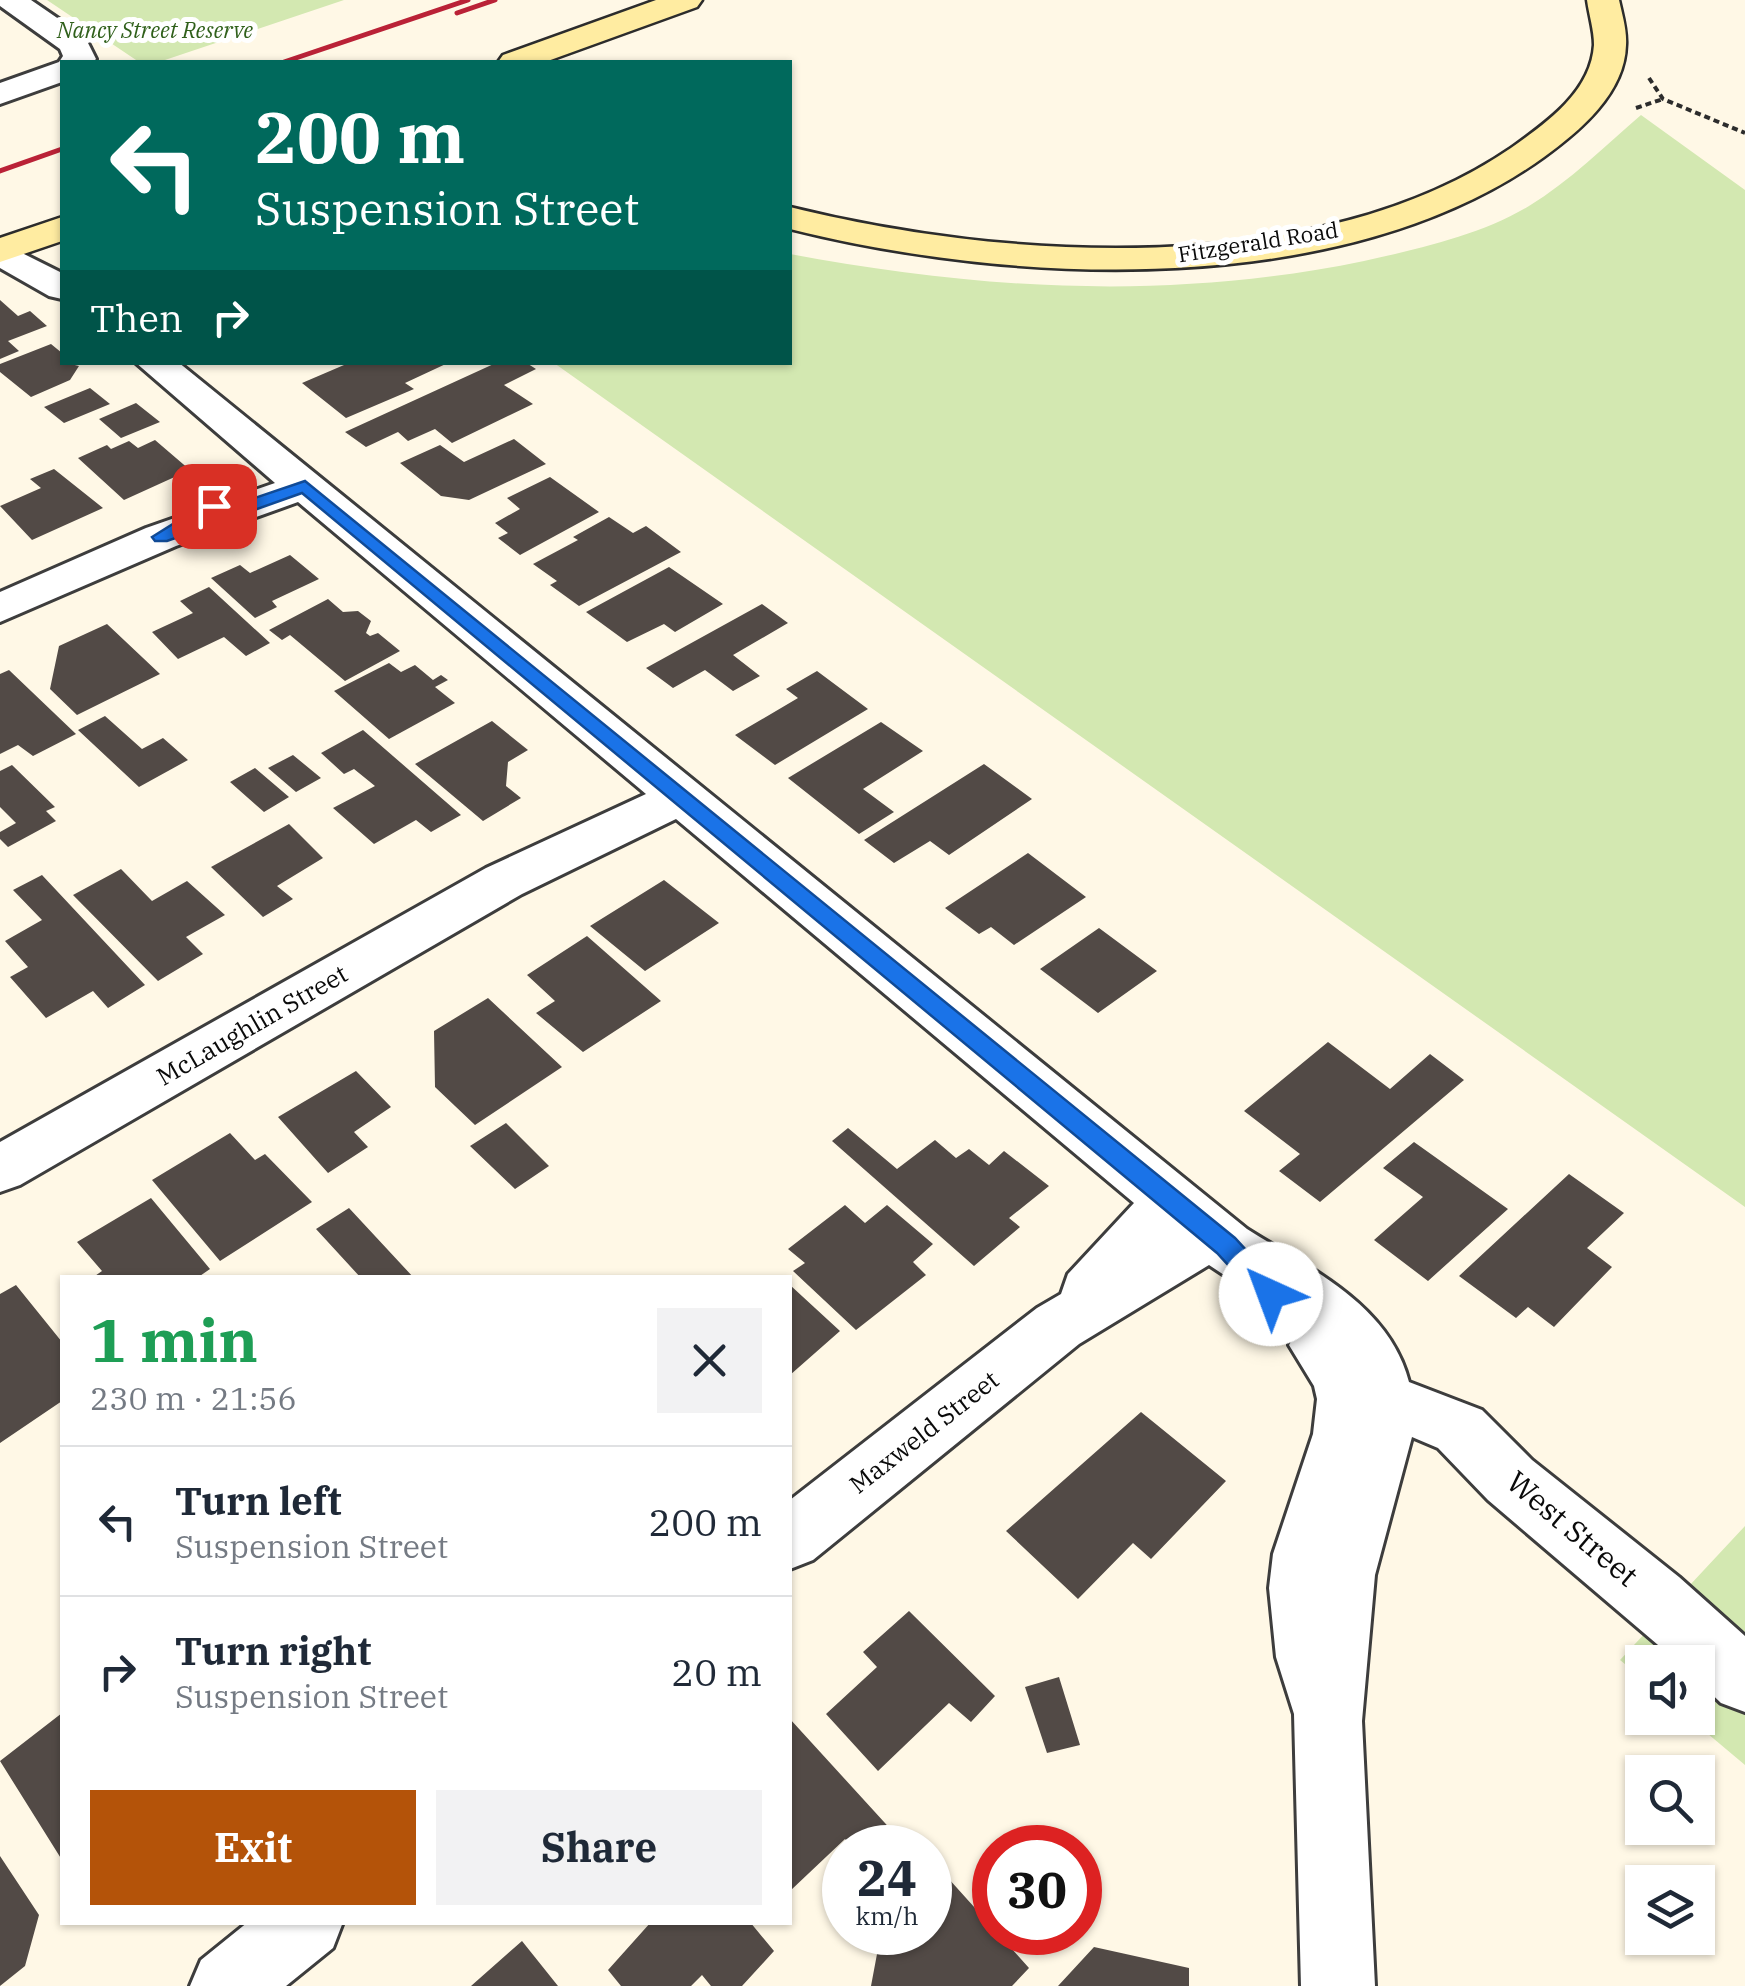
<!DOCTYPE html>
<html lang="en">
<head>
<meta charset="utf-8">
<style>
	body { margin:0; font-family:"IBM Plex Serif",serif; background:#f2f2f3; color:#1f2937; height:100vh; display:flex; flex-direction:column; font-size:38px; white-space:nowrap }
	* { box-sizing:border-box; margin:0 }
	p { font-size:32px; color:#747a83 }
	.icon { flex:none; width:55px; height:55px; fill:none; stroke:currentColor; stroke-width:2; stroke-linecap:round; stroke-linejoin:round }
	.map { position:relative; flex:1; overflow:hidden }
	.side { position:absolute; left:60px; top:1275px; width:732px; height:650px; display:flex; flex-direction:column; background:#fff; border-radius:0px; box-shadow:0 2px 8px #0004 }
	.side>* { flex:none }
	.hud { position:absolute; left:60px; top:60px; width:732px; height:305px; border-radius:0px; box-shadow:0 2px 8px #0004; background:#00695c; color:#fff; overflow:hidden }
	.tools { position:absolute; left:1625px; top:1645px; display:grid; gap:20px }
	.tools a { display:grid; place-items:center; width:90px; height:90px; border-radius:0px; background:#fff; box-shadow:0 2px 8px #0004; font-size:50px }
	.speed { position:absolute; left:822px; top:1825px; display:flex; gap:20px; font-size:50px; font-weight:700; text-align:center }
	.speed>* { display:grid; place-content:center; width:130px; height:130px; border-radius:50%; background:#fff; box-shadow:0 2px 8px #0004; line-height:1 }
	.speed small { font-size:25px; font-weight:400 }
	.speed .limit { border:15px solid #d22; background:#fff; color:#111 }
	.pin { position:absolute; display:grid; place-items:center; width:85px; height:85px; color:#fff; margin:-42px; border-radius:20px; box-shadow:0 5px 15px #0006 }
	.me { position:absolute; width:110px; margin:-55px; rotate:317deg; stroke-linejoin:round; filter:drop-shadow(0 0 8px #0008) }
	.turn { display:flex; align-items:center; gap:35px; height:210px; padding:0 30px; font-size:45px }
	.turn .icon { width:130px; height:130px; stroke-width:2.5 }
	.turn b { display:block; font-size:70px; line-height:85px }
	.then { display:flex; align-items:center; height:95px; padding:0 30px; background:#0003; gap:20px; font-size:38px }
	.round { display:grid; place-items:center; flex:none; width:105px; height:105px; border-radius:0px; background:#f2f2f3 }
	.head { display:flex; align-items:center; justify-content:space-between; height:170px; padding:0 30px }
	h1 { font-size:60px; font-weight:800; line-height:75px; color:#1e9e55 }
	.cta { display:flex; gap:20px; margin-top:auto; padding:20px 30px }
	.cta a { flex:1; height:115px; border-radius:0px; background:#b45309; color:#fff; font-size:40px; font-weight:800; line-height:115px; text-align:center }
	.cta a+a { background:#f2f2f3; color:#1f2937 }
	ul { padding:0; list-style:none }
	li { display:flex; align-items:center; gap:30px; height:150px; padding:0 30px; border-top:2px solid #e0e1e3 }
	li div { flex:1 }
	li b { display:block; font-size:38px }
	li em { font-style:normal }
	.map>svg:first-child { display:block }
</style>
</head>
<body>
<div class="map">
<svg width="1745" height="1986" viewBox="0 0 1745 1986">
	<rect width="100%" height="100%" fill="#fff8e6"/>
	<path fill="#d3e8b1" d="M 47,0 L 344,0 L 159,62 L 139,62 Z
		M 1641,115 L 1745,190 L 1745,1207 L 554,363 L 790,362 L 790,254 C 982,290 1171,301 1364,261 C 1418,249 1481,235 1529,206 C 1570,181 1605,146 1641,115 Z
		M 1745,1526 L 1745,1765 L 1689,1718 L 1698,1718 L 1698,1662 L 1642,1662 L 1642,1678 L 1620,1660 Z"/>
	<path fill="#524a46" d="M 0,300 L 18,316 L 30,311 L 47,326 L 8,341 L 19,351 L 0,359 Z
		M 51,344 L 62,353 L 62,362 L 79,366 L 70,380 L 31,397 L 0,372 L 0,364 Z
		M 351,362 L 450,362 L 405,383 L 414,389 L 346,418 L 302,383 Z
		M 498,362 L 525,362 L 536,369 L 504,385 L 533,404 L 452,443 L 435,429 L 408,441 L 398,432 L 366,447 L 345,432 Z
		M 90,388 L 110,404 L 64,423 L 44,407 Z
		M 136,403 L 160,422 L 121,438 L 99,419 Z
		M 514,439 L 546,464 L 469,500 L 441,496 L 400,463 L 440,445 L 464,462 Z
		M 155,440 L 190,470 L 124,500 L 78,458 L 107,445 L 111,449 L 129,441 L 138,448 Z
		M 54,469 L 103,508 L 32,540 L 0,506 L 41,488 L 30,479 Z
		M 550,477 L 599,512 L 520,555 L 498,538 L 508,533 L 495,523 L 520,509 L 507,498 Z
		M 609,517 L 633,533 L 646,526 L 681,552 L 579,606 L 550,585 L 557,581 L 533,564 L 578,540 L 573,537 Z
		M 290,555 L 319,579 L 272,601 L 277,607 L 255,618 L 211,578 L 240,565 L 250,573 Z
		M 669,567 L 723,604 L 675,632 L 664,624 L 627,642 L 586,612 Z
		M 209,587 L 270,643 L 246,656 L 224,637 L 178,659 L 152,632 L 193,613 L 180,601 Z
		M 328,599 L 343,612 L 358,611 L 371,621 L 366,633 L 370,636 L 378,633 L 400,651 L 345,681 L 290,635 L 282,640 L 269,630 Z
		M 762,604 L 788,623 L 733,655 L 760,676 L 733,691 L 705,670 L 673,688 L 646,668 Z
		M 107,624 L 160,674 L 77,715 L 50,689 L 59,646 Z
		M 389,663 L 401,672 L 415,665 L 433,680 L 441,675 L 448,680 L 435,687 L 455,703 L 389,739 L 334,691 Z
		M 9,670 L 76,734 L 33,756 L 18,745 L 0,754 L 0,674 Z
		M 817,671 L 868,709 L 775,765 L 735,735 L 798,698 L 786,689 Z
		M 105,716 L 142,749 L 163,738 L 188,760 L 139,787 L 78,730 Z
		M 492,721 L 528,750 L 508,762 L 506,786 L 521,798 L 483,821 L 415,764 Z
		M 881,722 L 923,751 L 863,789 L 894,812 L 859,834 L 788,778 Z
		M 363,730 L 461,815 L 431,832 L 416,820 L 374,844 L 333,808 L 375,786 L 354,769 L 344,774 L 321,753 Z
		M 293,755 L 321,778 L 296,792 L 268,768 Z
		M 984,764 L 1032,799 L 949,855 L 930,841 L 894,863 L 864,840 Z
		M 12,765 L 55,807 L 46,811 L 56,821 L 8,847 L 0,839 L 0,832 L 16,823 L 0,807 L 0,771 Z
		M 255,768 L 289,797 L 264,812 L 230,782 Z
		M 289,824 L 323,858 L 277,886 L 293,899 L 263,917 L 211,867 Z
		M 1028,853 L 1086,897 L 1014,945 L 991,927 L 979,934 L 945,908 Z
		M 121,869 L 152,901 L 187,881 L 225,915 L 186,937 L 203,954 L 158,981 L 73,895 Z
		M 42,875 L 145,985 L 108,1008 L 93,991 L 46,1018 L 10,977 L 28,967 L 5,941 L 42,920 L 13,890 Z
		M 664,880 L 719,923 L 645,971 L 590,926 Z
		M 1099,928 L 1157,971 L 1098,1013 L 1040,969 Z
		M 587,936 L 661,1001 L 583,1052 L 536,1013 L 555,1001 L 527,975 Z
		M 488,998 L 562,1067 L 475,1125 L 435,1087 L 434,1031 Z
		M 1328,1042 L 1390,1089 L 1430,1054 L 1464,1080 L 1320,1202 L 1279,1171 L 1300,1154 L 1244,1111 Z
		M 356,1071 L 391,1107 L 354,1132 L 368,1147 L 328,1173 L 278,1117 Z
		M 506,1123 L 549,1166 L 515,1189 L 470,1146 Z
		M 848,1128 L 897,1169 L 935,1140 L 956,1158 L 969,1149 L 989,1165 L 1004,1151 L 1049,1186 L 1009,1218 L 1020,1227 L 974,1266 L 832,1141 Z
		M 230,1133 L 255,1160 L 265,1154 L 312,1202 L 220,1261 L 152,1180 Z
		M 1414,1142 L 1508,1209 L 1428,1281 L 1374,1240 L 1423,1197 L 1383,1168 Z
		M 1569,1174 L 1624,1213 L 1587,1248 L 1612,1267 L 1554,1327 L 1528,1307 L 1516,1318 L 1459,1276 Z
		M 151,1198 L 210,1269 L 197,1278 L 92,1278 L 102,1271 L 77,1242 Z
		M 845,1205 L 865,1223 L 887,1205 L 933,1244 L 913,1262 L 926,1275 L 856,1330 L 793,1271 L 805,1263 L 788,1249 Z
		M 349,1208 L 414,1278 L 361,1278 L 316,1229 Z
		M 16,1285 L 62,1342 L 62,1401 L 0,1443 L 0,1294 Z
		M 790,1285 L 840,1331 L 790,1375 Z
		M 1141,1412 L 1226,1481 L 1151,1559 L 1133,1543 L 1078,1599 L 1006,1531 Z
		M 909,1611 L 995,1696 L 971,1722 L 949,1703 L 878,1771 L 826,1714 L 877,1667 L 863,1652 Z
		M 1059,1677 L 1080,1745 L 1047,1753 L 1025,1687 Z
		M 62,1713 L 62,1860 L 0,1761 Z
		M 790,1719 L 895,1834 L 882,1848 L 853,1848 L 845,1839 L 790,1891 Z
		M 0,1856 L 39,1915 L 25,1966 L 0,1986 Z
		M 930,1858 L 1029,1968 L 1012,1986 L 871,1986 L 877,1954 L 895,1932 L 930,1932 Z
		M 651,1922 L 750,1922 L 774,1951 L 742,1986 L 711,1986 L 702,1975 L 691,1986 L 621,1986 L 608,1970 Z
		M 522,1941 L 558,1986 L 471,1986 Z
		M 1094,1947 L 1189,1968 L 1189,1986 L 1058,1986 Z"/>
	<g fill="none" stroke-linecap="round" stroke-linejoin="round">
		<g stroke="#3d3d3d" stroke-width="6">
			<path id="street" d="M 0,0 L 31,0 L 85,37 L 96,59 L 93,62 L 62,62 L 62,82 L 0,104 L 0,83 L 59,62 L 63,56 L 60,49 L 0,6 Z
				M 0,242 L 62,273 L 62,299 L 49,296 L 0,268 Z
				M 135,362 L 178,362 L 1247,1229 C 1310,1269 1389,1304 1409,1382 L 1482,1410 L 1532,1460 L 1679,1577 L 1745,1636 L 1745,1712 L 1721,1703 L 1698,1681 L 1698,1662 L 1678,1662 L 1488,1500 L 1438,1448 L 1412,1437 L 1375,1575 L 1362,1721 L 1375,1986 L 1301,1986 L 1294,1714 L 1276,1657 L 1269,1588 L 1273,1554 L 1313,1434 L 1317,1399 L 1314,1386 L 1289,1345 L 1301,1326 L 1209,1265 L 1079,1344 L 813,1560 L 790,1569 L 790,1500 L 1037,1308 L 1061,1294 L 1068,1274 L 1134,1203 L 676,819 L 522,894 L 20,1185 L 0,1192 L 0,1142 L 486,868 L 646,794 L 298,502 L 176,546 L 0,622 L 0,592 L 146,528 L 275,483 Z
				M 248,1922 L 343,1922 L 333,1948 L 286,1986 L 190,1986 L 201,1960 Z"/>
		</g>
		<g stroke="#2c2c2c" stroke-width="5">
			<path id="secondary" d="M 656,0 L 702,0 L 697,7 L 545,62 L 498,62 L 503,55 Z
				M 1587,0 L 1619,0 C 1622,14 1627,30 1626,45 C 1625,93 1580,131 1544,157 C 1346,300 1017,286 790,229 L 790,207 C 1007,261 1318,280 1511,148 C 1546,123 1591,92 1594,45 C 1594,30 1589,15 1587,0 Z
				M 62,217 L 62,241 L 0,262 L 0,238 Z"/>
		</g>
		<path stroke="#2c2c2c" stroke-width="4" stroke-dasharray="6 4" stroke-linecap="butt" d="M 1649,78 L 1663,99 L 1745,133
			M 1636,108 L 1663,99"/>
		<use href="#street" fill="#fff" fill-rule="evenodd"/>
		<use href="#secondary" fill="#ffeca1" fill-rule="evenodd"/>
		<path stroke="#ba2237" stroke-width="5" d="M 457,13 L 495,0
			M 284,62 L 468,0
			M 0,171 L 62,149"/>
	</g>
	<path fill="#1a73e8" stroke="#114b97" stroke-width="2.5" d="M 305,481 L 1235,1238 L 1280,1287 L 1284,1294 L 1280,1302 L 1271,1305 L 1262,1302 L 1217,1253 L 302,493 L 167,541 L 155,541 L 152,537 L 208,502 L 221,502 L 223,506 L 219,510 Z"/>
	<g text-anchor="middle" stroke-width="10" stroke-linejoin="round" paint-order="stroke">
		<g font-size="22" font-style="italic" fill="#30601b" stroke="#fff">
			<text x="155" y="38">Nancy Street Reserve</text>
		</g>
		<g font-size="22" fill="#0a0a0a" stroke="#fff">
			<text transform="translate(1258 242) rotate(-9)" y="8">Fitzgerald Road</text>
		</g>
		<g font-size="25" fill="#0a0a0a" stroke="#fff">
			<text transform="translate(252 1025) rotate(-30)" y="9">McLaughlin Street</text>
			<text transform="translate(924 1432) rotate(-38)" y="9">Maxweld Street</text>
		</g>
		<g font-size="30" fill="#0a0a0a" stroke="#fff">
			<text transform="translate(1572 1529) rotate(40)" y="10">West Street</text>
		</g>
	</g>
</svg>
<div class="tools">
<a><svg class="icon" aria-label="sound" viewBox="0 0 24 24"><path d="M4 9h4l5-4v14l-5-4H4zM17 9q2 3 0 6"/></svg></a>
<a><svg class="icon" aria-label="search" viewBox="0 0 24 24"><circle cx="10" cy="10" r="6"/><path d="M15 15l6 6"/></svg></a>
<a><svg class="icon" aria-label="layers" viewBox="0 0 24 24"><path d="M12 4l9 5-9 5-9-5zM3 14l9 5 9-5"/></svg></a>
</div>
<div class="speed"><div>24<small>km/h</small></div><div class="limit">30</div></div>
<div class="pin" style="left:214px;top:506px;background:#d93025"><svg class="icon" aria-label="arrive" viewBox="0 0 24 24"><path d="M6 21V4h12l-3 4 3 4H6"/></svg></div>
<svg class="me" style="left:1271px;top:1294px" viewBox="-20 -20 40 40"><circle r="19" fill="#fff"/><path d="M0-13L10 11 0 6-10 11z" fill="#1a73e8"/></svg>
<div class="hud">
<div class="turn"><svg class="icon" aria-label="left" viewBox="0 0 24 24"><path d="M17 20v-9H6M10 6l-5 5 5 5"/></svg><div><b>200 m</b>Suspension Street</div></div>
<div class="then">Then<svg class="icon" aria-label="right" viewBox="0 0 24 24"><path d="M7 20v-9h11M14 6l5 5-5 5"/></svg></div>
</div>
<section class="side">
<div class="head"><div><h1>1 min</h1><p>230 m · 21:56</p></div><a class="round"><svg class="icon" aria-label="close" viewBox="0 0 24 24"><path d="M6 6l12 12M18 6L6 18"/></svg></a></div>
<ul>
<li><svg class="icon" aria-label="left" viewBox="0 0 24 24"><path d="M17 20v-9H6M10 6l-5 5 5 5"/></svg><div><b>Turn left</b><p>Suspension Street</p></div><em>200 m</em></li>
<li><svg class="icon" aria-label="right" viewBox="0 0 24 24"><path d="M7 20v-9h11M14 6l5 5-5 5"/></svg><div><b>Turn right</b><p>Suspension Street</p></div><em>20 m</em></li>
</ul>
<div class="cta"><a>Exit</a><a>Share</a></div>
</section>
</div>
</body>
</html>
